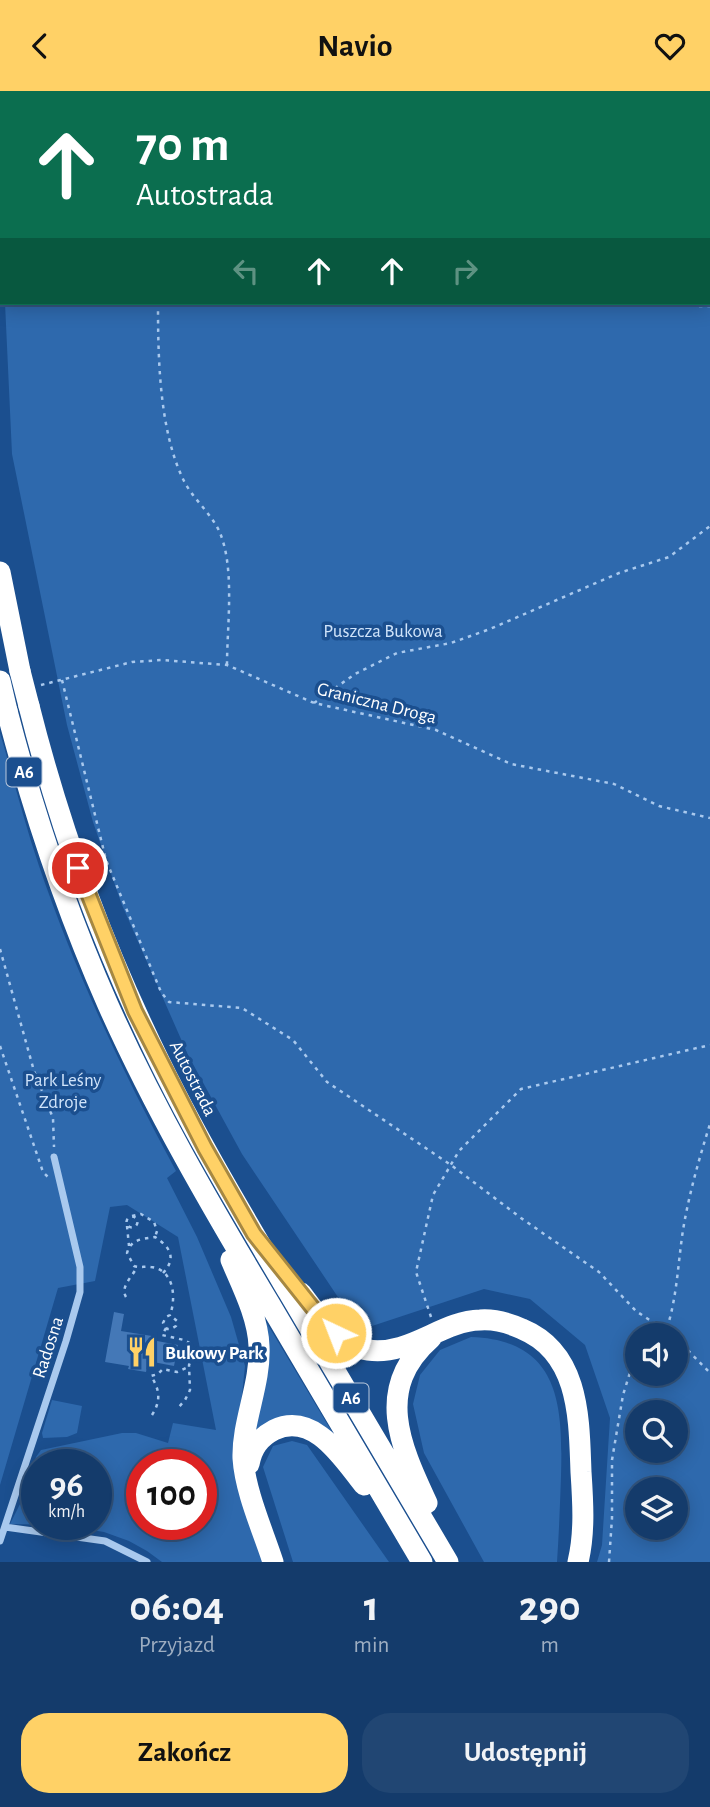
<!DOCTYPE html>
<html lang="pl">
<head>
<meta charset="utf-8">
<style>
	body { margin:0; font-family:"Alegreya Sans",sans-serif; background:#214673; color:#f1f3f6; height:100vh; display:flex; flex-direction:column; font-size:26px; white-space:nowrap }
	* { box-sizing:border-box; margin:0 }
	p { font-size:23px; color:#9dadc1 }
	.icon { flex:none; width:38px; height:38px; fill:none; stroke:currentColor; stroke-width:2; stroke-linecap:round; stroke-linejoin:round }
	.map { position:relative; height:1471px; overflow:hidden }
	.sheet { display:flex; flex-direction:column; background:#143b6b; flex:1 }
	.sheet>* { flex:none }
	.guide { position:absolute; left:0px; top:0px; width:710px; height:214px; box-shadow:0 4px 18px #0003,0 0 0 2px #33557e; background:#0b6e4f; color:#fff; overflow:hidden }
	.tools { position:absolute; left:625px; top:1232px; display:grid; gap:14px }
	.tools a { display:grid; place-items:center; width:63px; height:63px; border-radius:50%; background:#143b6b; box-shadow:0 4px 18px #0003,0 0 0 2px #33557e; font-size:35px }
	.speed { position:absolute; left:21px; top:1358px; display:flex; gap:14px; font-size:35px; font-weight:700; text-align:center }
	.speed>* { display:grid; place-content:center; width:91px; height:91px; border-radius:50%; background:#143b6b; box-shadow:0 4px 18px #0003,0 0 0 2px #33557e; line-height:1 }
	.speed small { font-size:18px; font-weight:400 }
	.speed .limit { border:10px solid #d22; background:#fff; color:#111 }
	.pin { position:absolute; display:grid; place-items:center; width:60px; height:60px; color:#fff; margin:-30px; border:4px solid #fff; border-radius:50%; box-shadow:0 2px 7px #0007 }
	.me { position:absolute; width:77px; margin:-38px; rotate:317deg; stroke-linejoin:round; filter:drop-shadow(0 0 5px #0008) }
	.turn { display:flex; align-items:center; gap:24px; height:147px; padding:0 21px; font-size:32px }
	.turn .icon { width:91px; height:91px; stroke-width:2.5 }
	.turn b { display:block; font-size:49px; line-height:60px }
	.lanes { display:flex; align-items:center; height:66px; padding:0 21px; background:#0003; justify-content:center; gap:35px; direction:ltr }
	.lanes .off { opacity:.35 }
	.eta { display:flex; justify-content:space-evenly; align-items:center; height:119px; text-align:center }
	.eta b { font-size:42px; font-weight:700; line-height:49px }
	.primary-button { display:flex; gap:14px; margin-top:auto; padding:14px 21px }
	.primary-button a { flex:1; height:80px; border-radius:28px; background:#ffd166; color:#111; font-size:28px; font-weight:700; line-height:80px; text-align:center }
	.primary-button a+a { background:#214673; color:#f1f3f6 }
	header { display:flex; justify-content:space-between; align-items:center; height:91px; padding:0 21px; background:#ffd166; color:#111; font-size:32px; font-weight:700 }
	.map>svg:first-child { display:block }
</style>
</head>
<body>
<header><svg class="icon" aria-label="back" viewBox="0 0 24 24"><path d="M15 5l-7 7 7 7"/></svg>Navio<svg class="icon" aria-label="heart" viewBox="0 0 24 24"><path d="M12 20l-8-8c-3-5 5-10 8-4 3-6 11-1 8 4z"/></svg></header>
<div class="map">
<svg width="710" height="1471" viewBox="0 0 710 1471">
	<rect width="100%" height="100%" fill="#1b4f8f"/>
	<path fill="#2e69ad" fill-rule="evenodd" d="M 3,0 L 710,0 L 710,1471 L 597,1471 L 602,1454 L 610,1327 L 585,1254 L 530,1208 L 484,1198 L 360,1239 L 242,1063 L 188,964 L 122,814 L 93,731 L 67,634 L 12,363 L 5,212 L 709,212 L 709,2 L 3,2 ZM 637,1244 L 676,1244 L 676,1283 L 637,1283 ZM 637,1321 L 676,1321 L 676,1360 L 637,1360 ZM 637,1398 L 676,1398 L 676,1437 L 637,1437 Z
		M 0,642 C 13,686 24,731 39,775 C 75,881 123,982 176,1080 L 167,1087 L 197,1146 L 231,1226 L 245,1275 L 235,1371 L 265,1471 L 162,1471 L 147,1460 L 129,1450 L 104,1441 L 61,1434 L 10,1433 L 26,1401 L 36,1366 L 41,1359 L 122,1342 L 136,1342 L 168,1352 L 173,1332 L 216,1339 L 178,1146 L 127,1114 L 110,1116 L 95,1190 L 58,1197 L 0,1394 ZM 37,1374 L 96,1374 L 96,1433 L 37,1433 ZM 142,1374 L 201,1374 L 201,1433 L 142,1433 Z
		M 262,1224 L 335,1346 L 256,1339 Z
		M 471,1246 C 560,1249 563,1314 561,1385 C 560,1414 559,1442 557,1471 L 484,1471 L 424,1362 L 413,1313 L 420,1284 L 440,1259 Z
		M 52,1309 L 82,1315 L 77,1342 L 67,1346 L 43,1347 L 42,1342 Z
		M 292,1350 L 307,1354 L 389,1471 L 293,1471 L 263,1376 L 273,1355 Z"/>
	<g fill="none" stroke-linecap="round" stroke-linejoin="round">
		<path stroke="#9cc4f0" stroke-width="3.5" d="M 568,0 L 569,2
			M 709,187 L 710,187"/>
	</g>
	<path fill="#4478b7" d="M 114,1221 L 124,1223 L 121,1240 L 152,1245 L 152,1249 L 178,1254 L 174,1275 L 148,1270 L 146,1281 L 128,1278 L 129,1275 L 105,1271 Z"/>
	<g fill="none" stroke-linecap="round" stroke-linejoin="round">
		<path stroke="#a9c9ee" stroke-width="2.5" stroke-dasharray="3.5 5" stroke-linecap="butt" d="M 544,0 L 545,2
			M 214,2 L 214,0
			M 158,212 C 158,266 159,340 184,390 C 193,408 212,423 220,442 C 235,478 227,535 227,574
			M 691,212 L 698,215 L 710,215
			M 62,589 L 106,769 L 161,901 L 169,911 L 242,917 L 293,949 L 327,991 L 451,1074 L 521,1127 L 599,1181 L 636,1220 L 654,1232 L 667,1237 L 673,1244
			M 41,594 L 132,571 L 162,569 L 227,574 L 314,612 L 436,639 L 511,673 L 614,693 L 659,715 L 710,727
			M 314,612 L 355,583 L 397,562 L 451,552 L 490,538 L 619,482 L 669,466 L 710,435
			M 0,858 L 34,980 L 53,1027 L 54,1056
			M 0,955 L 43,1081 L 50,1088
			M 132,1125 L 141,1123 L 154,1131 L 157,1140 L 155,1146
			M126.5 1131a5.5 5.5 0 1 1 11 0a5.5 5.5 0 1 1-11 0Z
			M 127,1135 L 129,1155
			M 163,1182 C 177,1167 170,1156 155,1146 C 142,1148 131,1148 127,1162 L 134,1175 C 140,1177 145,1175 151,1176 C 175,1179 176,1208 170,1224 L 166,1226 L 163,1232 L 167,1238 L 171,1238 L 176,1235 L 177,1230 L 170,1224
			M 126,1206 C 120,1196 132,1186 137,1176
			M 431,1226 L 416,1181 L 433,1104 L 459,1060 L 521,998 L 710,954
			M 166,1237 L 162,1244 L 184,1249 L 191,1253 L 193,1258 L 194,1263 L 189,1274 L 190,1299 L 185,1309 L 178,1317
			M 667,1237 C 677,1206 678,1172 683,1139 C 689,1103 699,1068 710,1033
			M 646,1244 L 654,1233
			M 676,1247 L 710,1282
			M 152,1324 C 161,1310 160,1299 151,1285 L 158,1283 L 163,1278 L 177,1281 L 188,1276
			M 609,1471 L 612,1427 L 612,1369 L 623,1304 L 637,1259"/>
		<path stroke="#a9c9ee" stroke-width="7" d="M 5,1436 L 105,1450 L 147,1471
			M 0,1450 L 66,1250 L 80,1201 L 80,1176 L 54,1066"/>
		<path stroke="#fff" stroke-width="21" d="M 0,481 L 20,580
			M 29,615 C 57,726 95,834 144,938 C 186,1029 238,1116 289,1202 C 342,1292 395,1381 448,1471
			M 7,620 C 33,720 66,819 108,914 C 154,1017 211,1115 269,1212 C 320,1298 371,1385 422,1471
			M 231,1169 C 242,1195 258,1226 259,1255 C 261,1293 242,1330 243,1367 C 245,1400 263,1440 273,1471
			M 301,1202 C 318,1224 338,1255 368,1259 C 410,1265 441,1230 480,1229 C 494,1228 509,1232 522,1238 C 580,1262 579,1328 581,1381 C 583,1411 585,1442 578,1471
			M 249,1373 C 252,1357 259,1347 274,1339 C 314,1320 343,1368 364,1394
			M 427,1412 C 400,1354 374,1297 431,1247"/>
		<path stroke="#fff" stroke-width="21" d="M 20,580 L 29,615
			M 0,590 L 7,620"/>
	</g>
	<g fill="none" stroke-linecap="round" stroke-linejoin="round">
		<g stroke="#a68842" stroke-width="18">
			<path id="route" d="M 78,777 L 135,920 L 205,1057 L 254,1143 L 312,1216 L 336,1242"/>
		</g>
		<use href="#route" stroke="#ffd166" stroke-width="12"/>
	</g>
	<defs>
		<g id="restaurant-bare" transform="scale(2.415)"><path d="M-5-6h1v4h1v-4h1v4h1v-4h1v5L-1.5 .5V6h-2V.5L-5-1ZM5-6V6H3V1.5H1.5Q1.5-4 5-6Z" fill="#ffd166" stroke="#1b4f8f" stroke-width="2.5" paint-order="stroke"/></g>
	</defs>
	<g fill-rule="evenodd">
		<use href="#restaurant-bare" x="142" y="1261"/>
	</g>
	<g text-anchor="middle" stroke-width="7" stroke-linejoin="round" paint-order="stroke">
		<g fill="#1b4f8f" stroke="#bbcadd" stroke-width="2">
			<rect x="6.5" y="666.5" width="35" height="29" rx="5"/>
			<rect x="333.5" y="1292.5" width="35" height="29" rx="5"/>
		</g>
		<g font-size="18" font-weight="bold" fill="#fff">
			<text x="24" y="687">A6</text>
			<text x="351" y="1313">A6</text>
		</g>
		<g font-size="19" fill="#cfe3fa" stroke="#1b4f8f">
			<text x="383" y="546">Puszcza Bukowa</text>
			<text x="63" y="995">Park Leśny<tspan x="63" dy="22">Zdroje</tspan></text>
		</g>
		<g font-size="19" fill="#fff" stroke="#1b4f8f">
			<text transform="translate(377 611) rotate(14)" y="7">Graniczna Droga</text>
			<text transform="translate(194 987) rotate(63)" y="7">Autostrada</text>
			<text transform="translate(47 1256) rotate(-72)" y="7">Radosna</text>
		</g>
		<g font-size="19" font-weight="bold" fill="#fff" stroke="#1b4f8f" text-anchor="start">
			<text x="165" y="1268">Bukowy Park</text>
		</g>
	</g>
</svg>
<div class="tools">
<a><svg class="icon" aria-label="sound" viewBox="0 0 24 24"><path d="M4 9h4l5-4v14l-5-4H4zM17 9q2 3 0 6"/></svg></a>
<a><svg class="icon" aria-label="search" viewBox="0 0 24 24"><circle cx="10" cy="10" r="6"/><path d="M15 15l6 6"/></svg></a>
<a><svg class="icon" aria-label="layers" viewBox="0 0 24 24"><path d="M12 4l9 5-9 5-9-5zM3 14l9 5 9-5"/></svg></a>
</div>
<div class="speed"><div>96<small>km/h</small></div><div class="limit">100</div></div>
<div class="pin" style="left:78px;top:777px;background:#d93025"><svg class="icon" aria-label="arrive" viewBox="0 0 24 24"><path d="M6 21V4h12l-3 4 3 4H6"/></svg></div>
<svg class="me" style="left:336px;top:1242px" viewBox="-20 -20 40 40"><circle r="17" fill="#ffd166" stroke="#fff" stroke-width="3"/><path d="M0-11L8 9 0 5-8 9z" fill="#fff"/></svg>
<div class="guide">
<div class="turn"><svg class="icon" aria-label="ahead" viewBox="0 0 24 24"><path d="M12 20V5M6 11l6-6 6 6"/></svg><div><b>70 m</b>Autostrada</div></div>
<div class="lanes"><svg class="icon off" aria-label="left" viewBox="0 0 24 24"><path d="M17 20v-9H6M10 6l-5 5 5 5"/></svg><svg class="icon" aria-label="ahead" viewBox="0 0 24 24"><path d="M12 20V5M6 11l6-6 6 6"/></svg><svg class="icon" aria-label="ahead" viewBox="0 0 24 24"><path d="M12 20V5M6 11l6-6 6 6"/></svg><svg class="icon off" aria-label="right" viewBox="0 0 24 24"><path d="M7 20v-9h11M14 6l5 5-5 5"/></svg></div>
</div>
</div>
<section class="sheet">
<div class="eta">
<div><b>06:04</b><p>Przyjazd</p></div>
<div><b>1</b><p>min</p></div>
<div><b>290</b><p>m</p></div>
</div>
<div class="primary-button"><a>Zakończ</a><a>Udostępnij</a></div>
</section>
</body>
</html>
